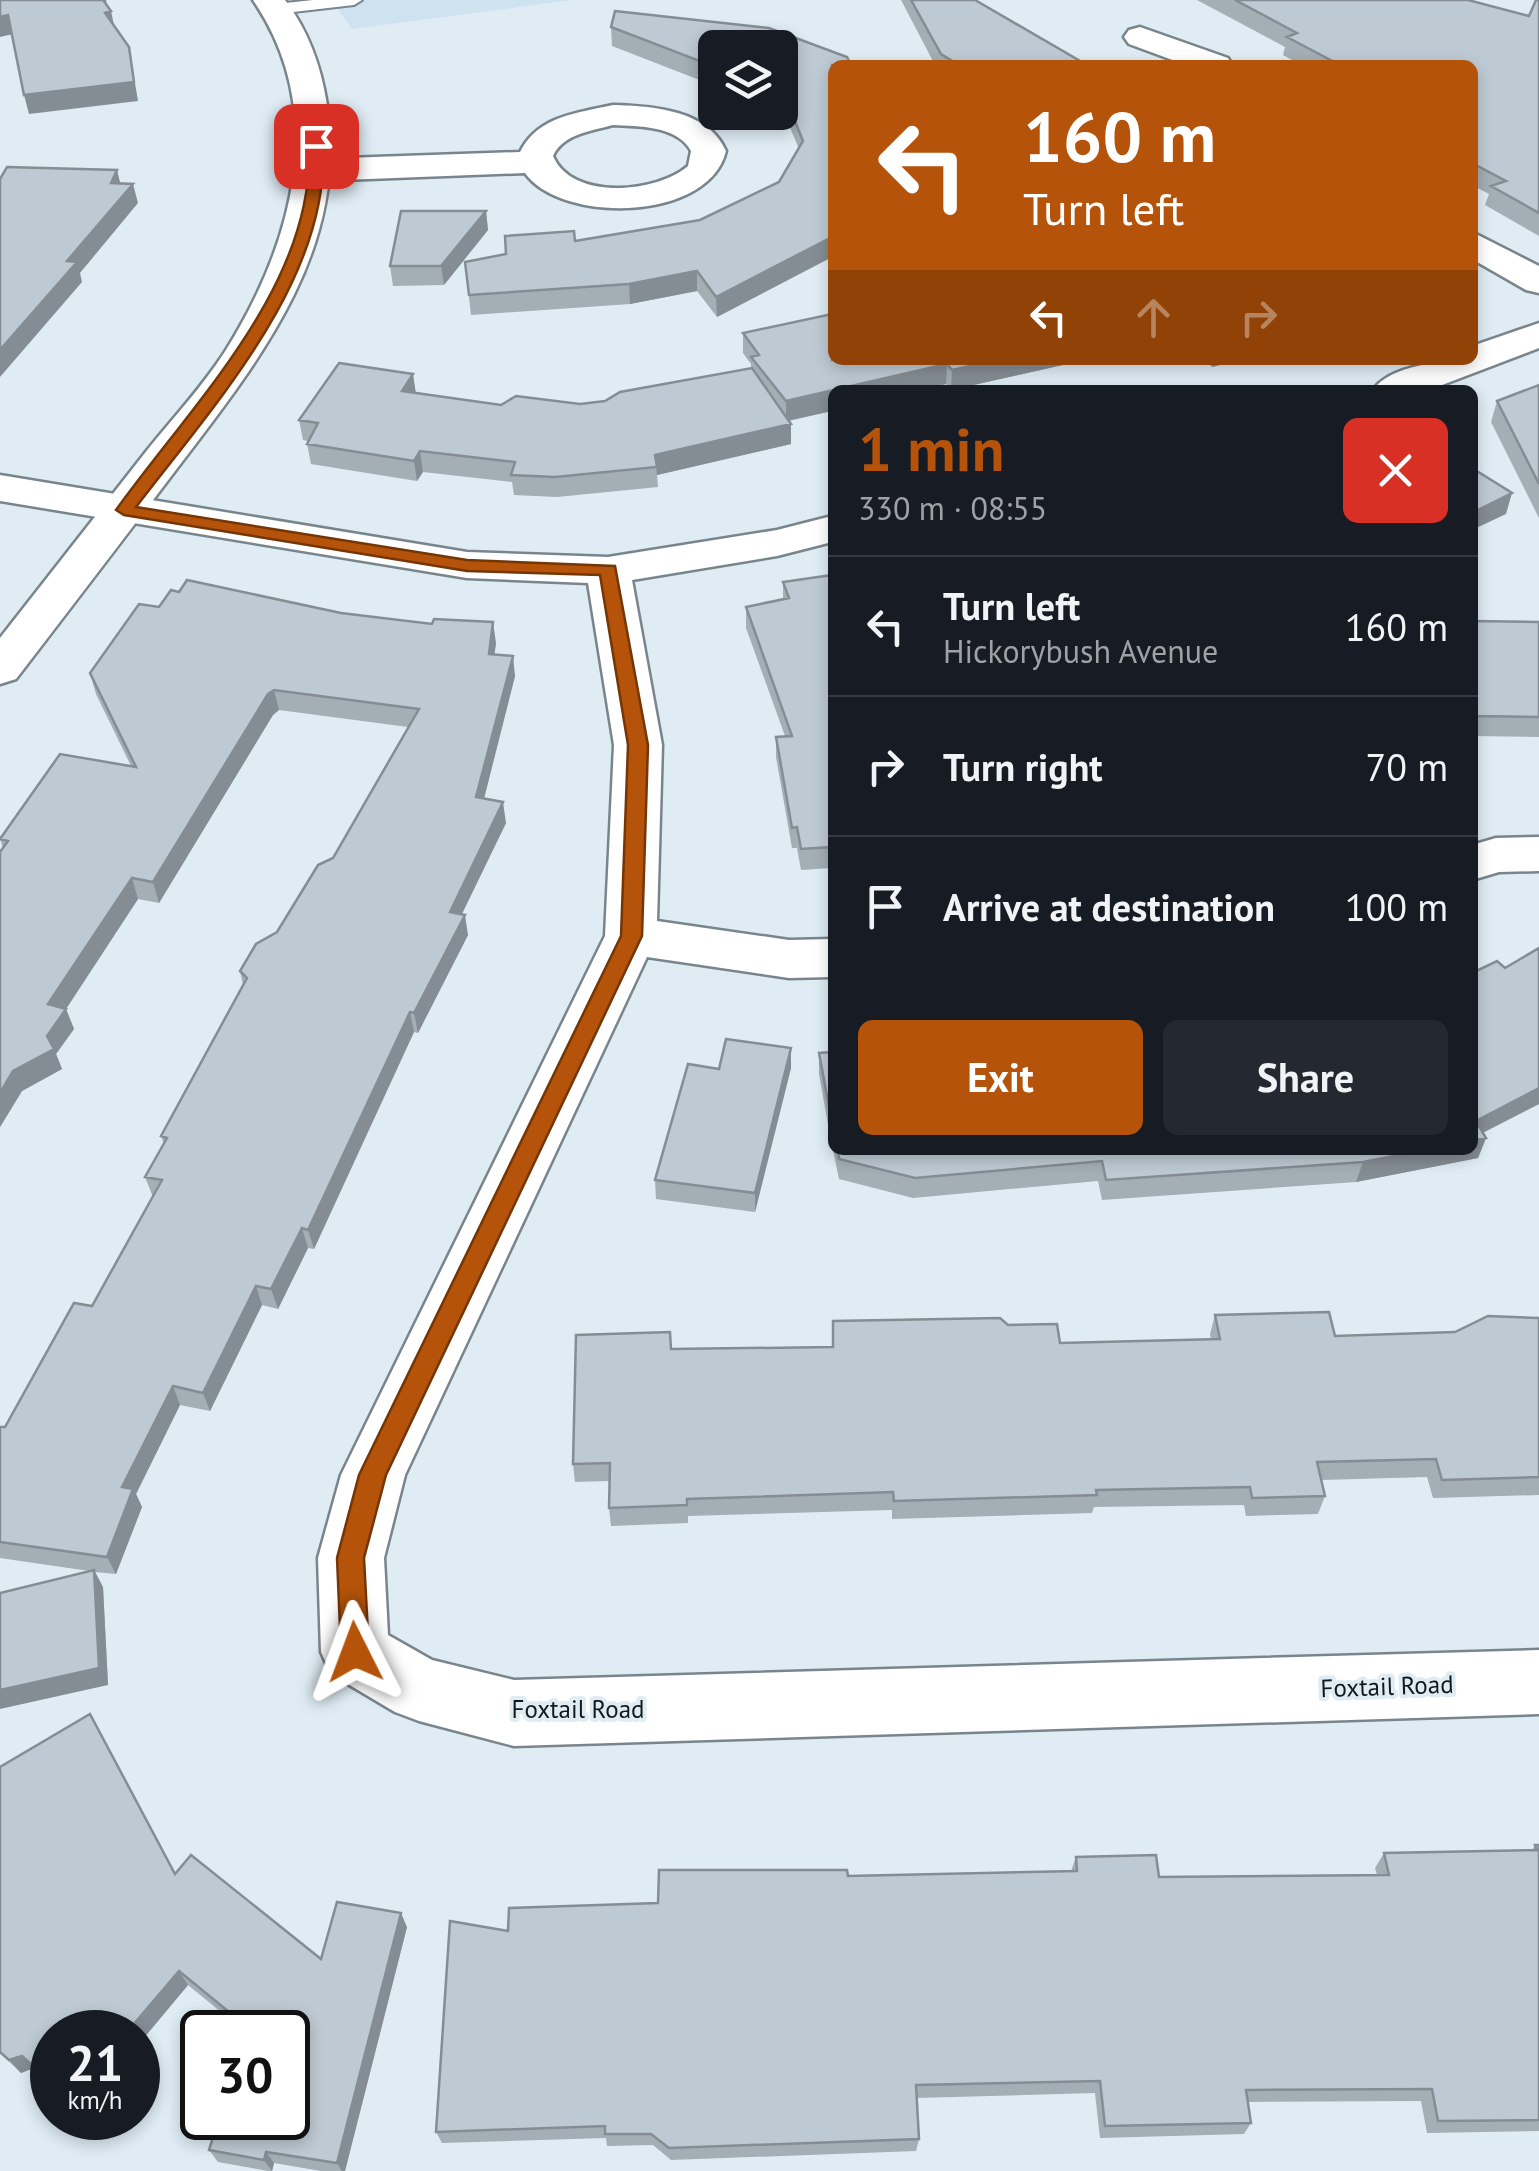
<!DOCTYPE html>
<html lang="en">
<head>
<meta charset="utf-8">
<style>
	body { margin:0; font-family:"PT Sans",sans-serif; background:#242831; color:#f1f3f6; height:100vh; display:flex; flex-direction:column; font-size:38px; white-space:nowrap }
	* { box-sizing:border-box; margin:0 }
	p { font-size:32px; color:#9ea1a6 }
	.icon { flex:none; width:55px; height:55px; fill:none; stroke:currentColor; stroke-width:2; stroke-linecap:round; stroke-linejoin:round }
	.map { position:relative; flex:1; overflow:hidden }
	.panel { position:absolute; left:828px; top:385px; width:650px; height:770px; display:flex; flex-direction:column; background:#171b24; border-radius:15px; box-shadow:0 5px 15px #0003 }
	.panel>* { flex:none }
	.top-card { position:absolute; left:828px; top:60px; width:650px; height:305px; border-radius:15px; box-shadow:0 5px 15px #0003; background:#b45309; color:#fff; overflow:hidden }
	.controls { position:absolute; left:698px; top:30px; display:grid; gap:20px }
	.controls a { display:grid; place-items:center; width:100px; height:100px; border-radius:15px; background:#171b24; box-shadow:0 5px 15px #0003; font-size:50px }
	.speed { position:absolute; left:30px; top:2010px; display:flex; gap:20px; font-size:50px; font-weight:700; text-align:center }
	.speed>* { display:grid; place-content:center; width:130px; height:130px; border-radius:50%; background:#171b24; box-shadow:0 5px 15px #0003; line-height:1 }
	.speed small { font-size:25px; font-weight:400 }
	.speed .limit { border:5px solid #111; border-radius:15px; background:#fff; color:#111 }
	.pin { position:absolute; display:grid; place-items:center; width:85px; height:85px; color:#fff; margin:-42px; border-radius:20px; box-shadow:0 5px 15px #0006 }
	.me { position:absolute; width:110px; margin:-55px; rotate:357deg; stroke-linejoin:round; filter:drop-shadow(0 0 8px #0008) }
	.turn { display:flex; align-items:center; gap:35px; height:210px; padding:0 30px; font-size:45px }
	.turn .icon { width:130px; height:130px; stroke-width:2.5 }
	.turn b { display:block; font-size:70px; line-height:85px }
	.lanes { display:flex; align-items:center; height:95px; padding:0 30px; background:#0003; justify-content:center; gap:50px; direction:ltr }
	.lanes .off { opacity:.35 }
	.round { display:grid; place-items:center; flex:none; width:105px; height:105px; border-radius:15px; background:#242831 }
	.head { display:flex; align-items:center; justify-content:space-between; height:170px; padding:0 30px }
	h1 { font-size:60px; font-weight:800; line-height:75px; color:#b45309 }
	.primary-button { display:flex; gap:20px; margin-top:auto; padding:20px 30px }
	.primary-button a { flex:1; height:115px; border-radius:15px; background:#b45309; color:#fff; font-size:40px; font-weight:800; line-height:115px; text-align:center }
	.primary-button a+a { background:#242831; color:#f1f3f6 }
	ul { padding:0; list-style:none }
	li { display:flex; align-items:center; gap:30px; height:140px; padding:0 30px; border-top:2px solid #363941 }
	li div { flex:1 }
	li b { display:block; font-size:38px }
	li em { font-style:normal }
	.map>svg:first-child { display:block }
</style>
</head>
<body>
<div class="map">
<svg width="1539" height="2171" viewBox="0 0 1539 2171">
	<rect width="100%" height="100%" fill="#dfecf4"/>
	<path fill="#cee2ef" d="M 332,0 L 572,0 L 352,29 Z"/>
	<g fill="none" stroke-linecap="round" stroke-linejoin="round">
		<g stroke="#79858c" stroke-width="4">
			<path id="service" d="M 313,0 L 362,0 L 354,5 L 276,14 L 268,9 L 276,4 Z"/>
		</g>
		<g stroke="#79858c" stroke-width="5">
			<path id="minor" d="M 1140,27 L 1228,58 L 1232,65 L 1186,65 L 1129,44 L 1124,37 L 1129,30 Z
				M 613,105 C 653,106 708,110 726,151 C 709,222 561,224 525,173 L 317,181 L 305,177 L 299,170 L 305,163 L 317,159 L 520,152 C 538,116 577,113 613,105 ZM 613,125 C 638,126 678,126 691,151 L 688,166 C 657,193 572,201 553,156 C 563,134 591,131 613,125 Z
				M 1472,232 L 1539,266 L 1539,293 L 1526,290 L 1472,259 Z
				M 1539,323 L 1539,348 L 1429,390 L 1373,390 C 1390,365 1445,360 1472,360 L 1472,346 Z
				M 0,475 L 467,552 L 608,557 L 777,530 L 832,516 L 832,542 L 777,556 L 632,580 L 662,745 L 657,921 L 789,940 L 832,939 L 832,977 L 789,978 L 647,957 L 405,1475 L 384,1558 L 388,1635 L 432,1660 L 514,1680 L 1539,1650 L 1539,1714 L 514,1746 L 419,1721 L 395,1712 L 331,1674 L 321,1652 L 318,1558 L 341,1475 L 605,936 L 614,745 L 588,583 L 467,578 L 0,501 Z
				M 1539,837 L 1539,871 L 1499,872 L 1472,880 L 1472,845 L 1496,838 Z"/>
		</g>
		<g stroke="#79858c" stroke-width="5">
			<path id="tertiary" d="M 253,0 L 285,0 C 309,32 321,66 327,105 C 350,254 253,368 169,479 C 118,546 67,613 16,679 L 0,684 L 0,638 C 47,578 94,518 141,458 C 169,422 202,388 226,350 C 292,244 330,112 253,0 Z"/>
		</g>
		<use href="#service" fill="#fff" fill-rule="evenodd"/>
		<use href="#minor" fill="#fff" fill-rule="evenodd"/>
		<use href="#tertiary" fill="#fff" fill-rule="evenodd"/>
	</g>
	<path fill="#a3aeb5" d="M 901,0 L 975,0 L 1087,65 L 935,65 Z
		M 1197,0 L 1473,0 L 1470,1 L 1529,16 L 1539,0 L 1539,236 L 1485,205 L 1489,194 L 1472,185 L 1472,65 L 1301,65 L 1283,55 L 1285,47 Z
		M 615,11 L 769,28 L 847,57 L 851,65 L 832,65 L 832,257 L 717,317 L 697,291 L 630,304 L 471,315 L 465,262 L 506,254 L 505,236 L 574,231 L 575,241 L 700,220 L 779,182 L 799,149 L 784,113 L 780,111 L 780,48 L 715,48 L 715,86 L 612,46 L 611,27 Z
		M 486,211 L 488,230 L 444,285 L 393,286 L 390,266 Z
		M 743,333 L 832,360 L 1085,360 L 952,390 L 950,390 L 946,384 L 789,421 L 791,444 L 657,475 L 658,487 L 557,497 L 514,495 L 512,482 L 423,472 L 417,481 L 311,464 L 307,444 L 308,441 L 303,440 L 299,420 L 413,374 L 415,393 L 501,405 L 580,404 L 605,401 L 751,368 L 751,364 L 743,353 Z
		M 1204,360 L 1239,360 L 1212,367 Z
		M 1539,385 L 1539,518 L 1491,422 L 1497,401 Z
		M 832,575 L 832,868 L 801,870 L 797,848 L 792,848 L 776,757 L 776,737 L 785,736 L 746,628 L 746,607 L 783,599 L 783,582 Z
		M 159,607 L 341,613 L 496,643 L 494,654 L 515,676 L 484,799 L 506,823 L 462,914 L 468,935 L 418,1033 L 414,1032 L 314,1249 L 308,1248 L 278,1309 L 262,1305 L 210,1411 L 180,1405 L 136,1494 L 142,1507 L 116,1574 L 95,1572 L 103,1587 L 108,1685 L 89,1571 L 0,1558 L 0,1427 L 5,1427 L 92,1306 L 153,1197 L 145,1177 L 164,1144 L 161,1136 L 243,985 L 240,971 L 277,932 L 333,858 L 408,727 L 279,710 L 273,715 L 159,903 L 138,899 L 66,1009 L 74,1029 L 56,1054 L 62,1069 L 22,1091 L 0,1127 L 0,852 L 3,848 L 0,839 L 131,766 L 96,694 L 90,673 Z
		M 1472,621 L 1539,622 L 1539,737 L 1472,736 Z
		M 1472,973 L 1539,1104 L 1483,1133 L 1486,1138 L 1478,1158 L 1356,1182 L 1102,1200 L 1098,1181 L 913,1198 L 839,1179 L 833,1150 L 1472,1150 Z
		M 832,1052 L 832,1147 L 819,1074 L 819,1053 Z
		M 791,1068 L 755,1212 L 656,1199 L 655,1180 L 719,1069 Z
		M 1215,1315 L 1335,1336 L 1455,1332 L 1539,1318 L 1539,1495 L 1433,1498 L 1427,1477 L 1321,1480 L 1325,1496 L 1318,1514 L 1246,1516 L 1244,1505 L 1094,1507 L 1092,1513 L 892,1519 L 892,1510 L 688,1516 L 688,1523 L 611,1526 L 609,1508 L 609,1481 L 575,1482 L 573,1464 L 670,1332 L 671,1349 L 832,1347 L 833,1321 L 1008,1325 L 1060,1343 L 1211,1340 L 1210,1334 Z
		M 90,1714 L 175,1873 L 321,1959 L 407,1927 L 345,2171 L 321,2171 L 274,2163 L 272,2171 L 268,2171 L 218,2162 L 209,2150 L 244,2031 L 188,1985 L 138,2045 L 138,2032 L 52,2032 L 52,2085 L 34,2068 L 21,2073 L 0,2053 L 0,1767 Z
		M 1535,1845 L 1539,1845 L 1539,2131 L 1427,2133 L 1421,2101 L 1248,2102 L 1251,2123 L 1244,2134 L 1100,2138 L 1095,2093 L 916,2098 L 919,2139 L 916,2151 L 671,2160 L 653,2145 L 607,2146 L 606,2138 L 442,2143 L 436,2132 L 508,1931 L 658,1903 L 848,1876 L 1071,1871 L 1076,1857 L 1159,1877 L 1377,1875 L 1375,1868 L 1384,1853 L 1532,1850 Z"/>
	<path fill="#858d94" d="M 101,0 L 106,0 L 108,12 L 111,11 L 115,30 L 109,31 Z
		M 8,15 L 13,34 L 0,37 L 0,17 Z
		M 129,47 L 138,101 L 29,114 L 24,95 Z
		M 117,170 L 122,190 L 111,183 Z
		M 133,184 L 138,203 L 80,273 L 82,282 L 0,377 L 0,350 L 67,261 Z
		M 486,211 L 488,230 L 444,285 L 441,266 Z
		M 832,237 L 832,257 L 717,317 L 716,297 Z
		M 697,271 L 697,291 L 630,304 L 629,284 Z
		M 998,360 L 1085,360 L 951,390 L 952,370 Z
		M 1213,360 L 1239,360 L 1212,367 Z
		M 947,364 L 946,384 L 921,390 L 834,390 Z
		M 413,374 L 416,394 L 402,391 Z
		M 832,390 L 832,411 L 786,421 L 786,401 Z
		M 791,424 L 791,444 L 657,475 L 655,455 Z
		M 420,451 L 423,472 L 417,481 L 414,461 Z
		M 1512,493 L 1506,514 L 1472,530 L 1472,513 Z
		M 493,622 L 496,643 L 492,675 L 489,654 Z
		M 513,656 L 515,676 L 479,818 L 476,797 Z
		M 274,690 L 279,710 L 273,715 L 159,903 L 153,882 L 268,694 Z
		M 503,802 L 506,823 L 453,932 L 450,912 Z
		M 132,878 L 138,899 L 66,1009 L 74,1029 L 56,1054 L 62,1069 L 22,1091 L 0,1127 L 0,1093 L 13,1071 L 47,1036 L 48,1004 Z
		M 465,915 L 468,935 L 418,1033 L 414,1013 Z
		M 410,1012 L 414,1032 L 314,1249 L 308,1230 Z
		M 791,1048 L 791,1068 L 755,1212 L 755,1193 Z
		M 1539,1088 L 1539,1104 L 1472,1138 L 1476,1121 Z
		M 1486,1138 L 1478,1158 L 1356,1182 L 1363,1162 L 1424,1150 L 1472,1150 L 1472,1140 Z
		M 302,1228 L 308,1248 L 278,1309 L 271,1289 Z
		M 256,1286 L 262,1305 L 210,1411 L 203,1393 Z
		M 173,1386 L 180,1405 L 136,1494 L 142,1507 L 116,1574 L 107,1557 L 122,1487 Z
		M 94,1570 L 103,1587 L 108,1685 L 0,1709 L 0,1690 Z
		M 401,1913 L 407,1927 L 345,2171 L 342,2171 L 337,2163 Z
		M 179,1971 L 188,1985 L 138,2045 L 138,2032 L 127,2032 Z
		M 22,2056 L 34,2068 L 21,2073 L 9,2060 Z
		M 266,2152 L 274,2163 L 272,2171 L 264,2160 Z"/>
	<path fill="#becad3" stroke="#858d94" stroke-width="2.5" d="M 0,0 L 103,0 L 111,11 L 105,13 L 129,47 L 134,82 L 24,95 L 8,15 L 0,17 Z
		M 911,0 L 975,0 L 1087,65 L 959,65 L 941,54 Z
		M 1235,0 L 1468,0 L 1529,16 L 1536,0 L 1539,0 L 1539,213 L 1491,186 L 1506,181 L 1472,163 L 1472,65 L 1340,65 L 1287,37 L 1297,33 Z
		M 615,11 L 769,28 L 847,57 L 851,65 L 832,65 L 832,237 L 716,297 L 697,271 L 629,284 L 469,295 L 465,262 L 506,254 L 505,236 L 574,231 L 575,241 L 700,220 L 779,182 L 803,141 L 784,94 L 780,92 L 780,48 L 715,48 L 715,67 L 611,27 Z
		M 7,167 L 117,170 L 111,183 L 133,184 L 67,261 L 77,262 L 0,350 L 0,179 Z
		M 401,211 L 486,211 L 441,266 L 390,266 Z
		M 832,314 L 832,360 L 998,360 L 952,370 L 947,364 L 786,401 L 751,357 L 759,355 L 743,333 Z
		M 339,363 L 413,374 L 402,391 L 501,405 L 516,396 L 580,404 L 605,401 L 620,392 L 752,368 L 791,424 L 655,455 L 657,467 L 555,477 L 511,475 L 515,462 L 420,451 L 414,461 L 307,444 L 318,423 L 299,420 Z
		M 1539,385 L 1539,484 L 1497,401 Z
		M 1472,468 L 1512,493 L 1472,513 Z
		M 832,575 L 832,847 L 801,849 L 797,827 L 792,828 L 776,737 L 792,736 L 746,607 L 789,598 L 783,582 Z
		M 187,580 L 341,613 L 432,624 L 434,619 L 493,622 L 489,654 L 513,656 L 476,797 L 503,802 L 450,912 L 465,915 L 414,1013 L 410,1012 L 308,1230 L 302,1228 L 271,1289 L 256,1286 L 203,1393 L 173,1386 L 122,1487 L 133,1489 L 107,1557 L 0,1542 L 0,1427 L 5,1427 L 74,1303 L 92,1306 L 162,1180 L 145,1177 L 167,1138 L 161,1136 L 247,978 L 240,971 L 256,944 L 277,932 L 318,865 L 333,858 L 419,709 L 274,690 L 268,694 L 153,882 L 132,878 L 48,1004 L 66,1009 L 47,1036 L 54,1049 L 13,1071 L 0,1093 L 0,852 L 8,841 L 0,839 L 60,754 L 136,767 L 90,673 L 139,604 L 159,607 L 171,590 L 179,592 Z
		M 1472,621 L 1539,622 L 1539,717 L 1472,716 Z
		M 1539,948 L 1539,1088 L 1476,1121 L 1486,1138 L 1472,1140 L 1472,973 L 1497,961 L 1505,968 Z
		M 726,1039 L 791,1048 L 755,1193 L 655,1180 L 688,1064 L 719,1069 Z
		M 832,1052 L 832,1123 L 819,1053 Z
		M 838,1150 L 1424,1150 L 1363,1162 L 1106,1180 L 1102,1161 L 915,1178 L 839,1159 Z
		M 1329,1312 L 1335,1336 L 1455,1332 L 1488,1316 L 1539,1318 L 1539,1477 L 1442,1480 L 1436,1459 L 1317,1462 L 1325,1496 L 1252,1498 L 1250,1487 L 1096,1490 L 1097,1495 L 894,1501 L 893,1492 L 687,1499 L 687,1505 L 609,1508 L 610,1463 L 573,1464 L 576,1335 L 670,1332 L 671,1349 L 833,1347 L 833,1321 L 1000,1318 L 1008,1325 L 1057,1324 L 1060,1343 L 1220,1339 L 1215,1315 Z
		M 94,1570 L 99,1668 L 0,1690 L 0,1593 Z
		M 90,1714 L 175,1874 L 191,1855 L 321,1959 L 337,1902 L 401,1913 L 337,2163 L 266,2152 L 264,2160 L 209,2150 L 219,2118 L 288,2118 L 288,2032 L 244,2032 L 246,2026 L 179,1971 L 127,2032 L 52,2032 L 52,2083 L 22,2056 L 9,2060 L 0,2052 L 0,1767 Z
		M 1535,1845 L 1539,1845 L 1539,2120 L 1438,2121 L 1432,2089 L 1246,2090 L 1251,2123 L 1105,2126 L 1100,2081 L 916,2085 L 919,2139 L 669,2148 L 651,2134 L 605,2134 L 605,2126 L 436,2132 L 450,1921 L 508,1931 L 509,1908 L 658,1903 L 659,1870 L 847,1870 L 848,1876 L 1077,1871 L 1076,1857 L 1156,1855 L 1159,1877 L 1389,1875 L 1384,1853 L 1537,1850 Z"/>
	<path fill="#b45309" stroke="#753606" stroke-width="2.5" d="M 316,141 L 323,146 C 330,280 212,407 136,507 L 467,560 L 615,566 L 648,745 L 642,936 L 386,1475 L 364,1558 L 369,1652 L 365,1661 L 355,1665 L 345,1661 L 341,1652 L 337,1558 L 359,1475 L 621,936 L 628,745 L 600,575 L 467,571 L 124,515 L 116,510 C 191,405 315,285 309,146 Z"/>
	<g text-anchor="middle" stroke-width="8" stroke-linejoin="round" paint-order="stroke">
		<g font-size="25" fill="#13181a" stroke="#dfecf4">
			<text transform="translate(1387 1686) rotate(-2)" y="9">Foxtail Road</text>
			<text x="578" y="1718">Foxtail Road</text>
		</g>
	</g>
</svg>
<div class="controls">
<a><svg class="icon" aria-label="layers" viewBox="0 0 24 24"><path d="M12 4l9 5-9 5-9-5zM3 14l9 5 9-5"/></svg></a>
</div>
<div class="speed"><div>21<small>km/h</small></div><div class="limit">30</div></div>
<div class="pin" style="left:316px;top:146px;background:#d93025"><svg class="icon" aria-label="arrive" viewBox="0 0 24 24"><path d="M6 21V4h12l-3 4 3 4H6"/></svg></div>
<svg class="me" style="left:355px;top:1652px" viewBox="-20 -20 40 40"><path d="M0-17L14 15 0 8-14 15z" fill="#b45309" stroke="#fff" stroke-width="4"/></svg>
<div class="top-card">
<div class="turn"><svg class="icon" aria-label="left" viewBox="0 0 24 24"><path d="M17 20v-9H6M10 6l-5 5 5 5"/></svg><div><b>160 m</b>Turn left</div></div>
<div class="lanes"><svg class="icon" aria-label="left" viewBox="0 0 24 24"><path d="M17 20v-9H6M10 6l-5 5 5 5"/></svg><svg class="icon off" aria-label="ahead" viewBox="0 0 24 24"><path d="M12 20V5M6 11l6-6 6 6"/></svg><svg class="icon off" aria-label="right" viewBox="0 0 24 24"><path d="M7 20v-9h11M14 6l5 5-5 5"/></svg></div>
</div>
<section class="panel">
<div class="head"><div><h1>1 min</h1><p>330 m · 08:55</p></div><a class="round" style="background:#d93025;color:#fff"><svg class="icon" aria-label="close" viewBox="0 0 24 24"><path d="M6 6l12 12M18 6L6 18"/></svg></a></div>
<ul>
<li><svg class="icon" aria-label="left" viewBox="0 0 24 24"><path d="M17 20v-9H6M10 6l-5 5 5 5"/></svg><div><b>Turn left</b><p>Hickorybush Avenue</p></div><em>160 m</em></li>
<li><svg class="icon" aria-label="right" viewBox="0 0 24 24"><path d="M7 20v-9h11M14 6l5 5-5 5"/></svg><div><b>Turn right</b></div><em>70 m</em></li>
<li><svg class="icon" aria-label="arrive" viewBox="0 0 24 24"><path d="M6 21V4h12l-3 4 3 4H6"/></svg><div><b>Arrive at destination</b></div><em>100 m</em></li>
</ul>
<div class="primary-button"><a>Exit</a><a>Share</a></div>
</section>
</div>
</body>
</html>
